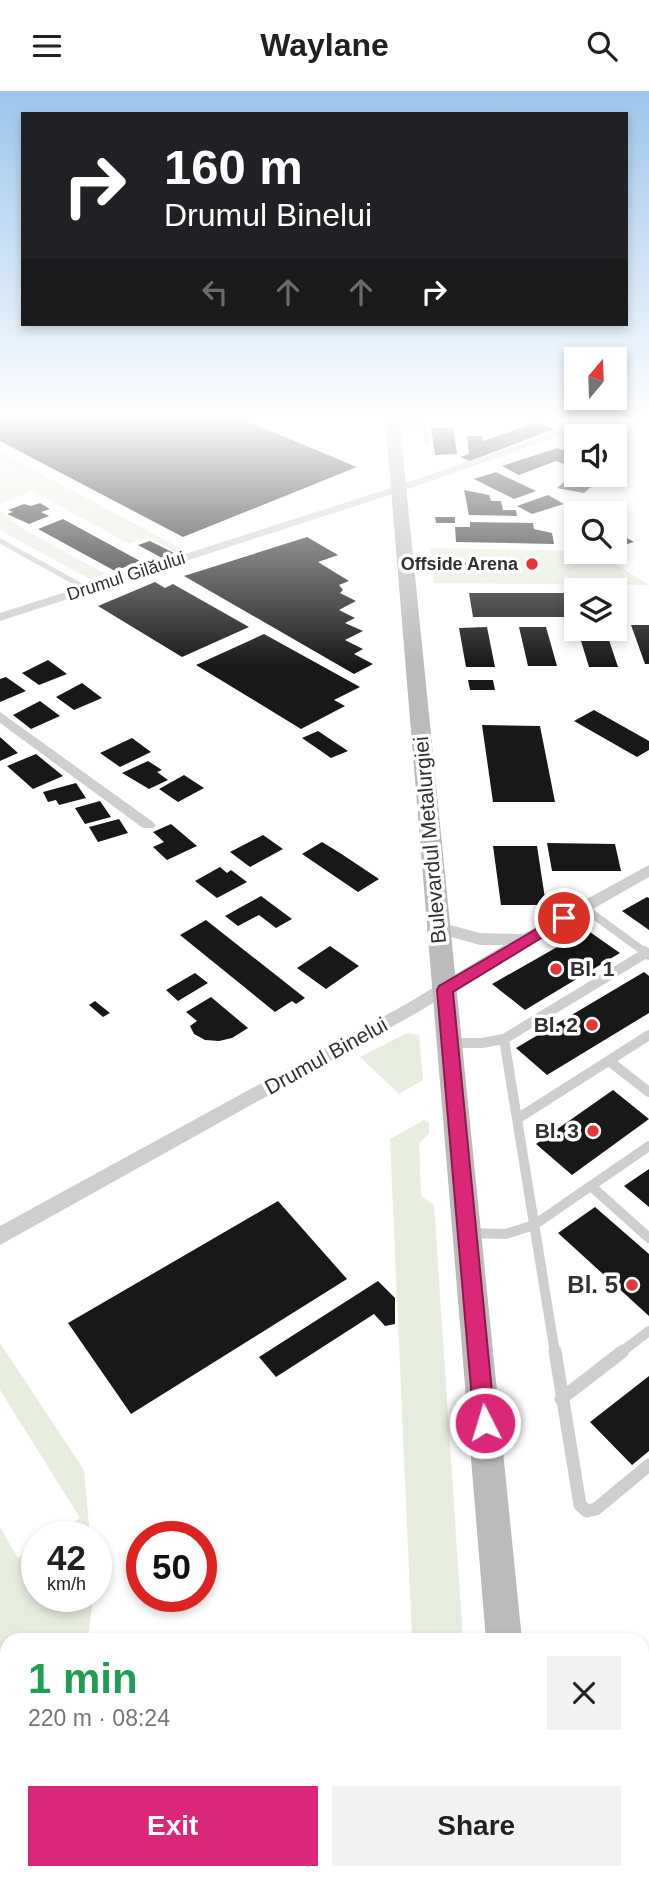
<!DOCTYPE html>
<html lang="en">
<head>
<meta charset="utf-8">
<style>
	body { margin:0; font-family:Arial,sans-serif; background:#f2f2f2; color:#202124; height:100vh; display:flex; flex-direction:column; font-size:26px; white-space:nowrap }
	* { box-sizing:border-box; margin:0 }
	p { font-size:23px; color:#757577 }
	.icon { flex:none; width:38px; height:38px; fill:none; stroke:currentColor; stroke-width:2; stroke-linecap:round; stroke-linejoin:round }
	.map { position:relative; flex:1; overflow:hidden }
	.details { position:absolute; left:0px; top:1542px; width:649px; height:247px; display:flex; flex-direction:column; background:#fff; border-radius:21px 21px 0 0; box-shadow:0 4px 10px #0003 }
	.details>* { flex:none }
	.top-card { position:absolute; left:21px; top:21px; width:607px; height:214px; border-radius:0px; box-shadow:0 4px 10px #0003; background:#202124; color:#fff; overflow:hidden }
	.needle { width:46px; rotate:19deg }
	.tools { position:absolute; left:564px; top:256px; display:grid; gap:14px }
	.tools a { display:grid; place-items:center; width:63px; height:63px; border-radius:0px; background:#fff; box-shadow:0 4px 10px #0003; font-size:35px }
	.speed { position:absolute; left:21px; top:1430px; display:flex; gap:14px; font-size:35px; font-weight:700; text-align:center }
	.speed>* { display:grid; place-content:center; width:91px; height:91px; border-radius:50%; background:#fff; box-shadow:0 4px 10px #0003; line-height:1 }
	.speed small { font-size:18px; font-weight:400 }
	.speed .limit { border:10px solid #d22; background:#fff; color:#111 }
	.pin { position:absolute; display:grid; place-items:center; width:60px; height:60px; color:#fff; margin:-30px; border:4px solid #fff; border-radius:50%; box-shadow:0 2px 7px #0007 }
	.me { position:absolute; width:77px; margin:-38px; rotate:355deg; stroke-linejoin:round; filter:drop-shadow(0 0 5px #0008) }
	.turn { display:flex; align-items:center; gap:24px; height:147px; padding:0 28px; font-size:32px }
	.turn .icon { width:91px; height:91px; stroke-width:2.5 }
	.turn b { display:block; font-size:49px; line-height:60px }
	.lanes { display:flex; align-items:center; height:66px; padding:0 28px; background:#0003; justify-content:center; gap:35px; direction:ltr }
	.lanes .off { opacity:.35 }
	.round { display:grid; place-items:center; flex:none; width:74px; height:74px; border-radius:0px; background:#f2f2f2 }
	.overview { display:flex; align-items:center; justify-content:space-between; height:119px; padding:0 28px }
	h1 { font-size:42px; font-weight:800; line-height:52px; color:#1e9e55 }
	.action { display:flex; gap:14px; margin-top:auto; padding:14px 28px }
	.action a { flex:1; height:80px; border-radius:0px; background:#db2777; color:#fff; font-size:28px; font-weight:800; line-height:80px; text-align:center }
	.action a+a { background:#f2f2f2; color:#202124 }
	header { display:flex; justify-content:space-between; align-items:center; height:91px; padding:0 28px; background:#fff; font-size:32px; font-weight:800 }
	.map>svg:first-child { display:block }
</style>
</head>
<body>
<header><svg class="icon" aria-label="menu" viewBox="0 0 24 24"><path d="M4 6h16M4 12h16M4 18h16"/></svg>Waylane<svg class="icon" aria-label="search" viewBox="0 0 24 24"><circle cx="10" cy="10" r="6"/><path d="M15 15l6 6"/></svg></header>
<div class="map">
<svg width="649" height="1787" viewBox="0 0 649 1787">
	<rect width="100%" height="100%" fill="#fff"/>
	<path fill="#e6eddf" d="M 0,361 L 182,458 L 176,461 L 148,446 L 130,453 L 32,400 L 0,413 Z
		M 0,419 L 20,436 L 105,483 L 90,488 L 3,441 L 0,438 Z
		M 430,457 L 595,460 L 649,494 L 434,492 Z
		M 407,942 L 419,944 L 423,989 L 399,1003 L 360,966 Z
		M 424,1029 L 429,1032 L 429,1043 L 419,1052 L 421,1105 L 434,1114 L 463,1549 L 412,1549 L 390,1048 Z
		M 0,1252 L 84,1379 L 90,1445 L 52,1445 L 80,1427 L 0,1299 Z
		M 0,1436 L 18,1467 L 37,1455 L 37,1505 L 93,1505 L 88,1549 L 7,1549 L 7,1601 L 0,1588 Z
		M 7,1632 L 7,1782 L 44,1782 L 43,1787 L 0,1787 L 0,1636 Z"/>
	<path fill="#181818" d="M 0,325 L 235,325 L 357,376 L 183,446 L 0,350 Z
		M 537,331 L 554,338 L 470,370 L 460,366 L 469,363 L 467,345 L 482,345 L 483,350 Z
		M 431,337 L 453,337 L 457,363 L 435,364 Z
		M 557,357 L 576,364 L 576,378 L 556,370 L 519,384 L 502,375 Z
		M 496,381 L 536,400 L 514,408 L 474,388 Z
		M 576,381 L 576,383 L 606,383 L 584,402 L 557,397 Z
		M 464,399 L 489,404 L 491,410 L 501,410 L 503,419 L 516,419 L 517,425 L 469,424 Z
		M 548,404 L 564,413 L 532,423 L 517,415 Z
		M 40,412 L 50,418 L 41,421 L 49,425 L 29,433 L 7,423 L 13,421 L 8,419 L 24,413 L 31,415 Z
		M 435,426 L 455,426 L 455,432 L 436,432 Z
		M 63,428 L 140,470 L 115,480 L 38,438 Z
		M 470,431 L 533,432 L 534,438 L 552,442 L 554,453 L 456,451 L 455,436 L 470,436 Z
		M 618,442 L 634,451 L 614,457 L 614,443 Z
		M 307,446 L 338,464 L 318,471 L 349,490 L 339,494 L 343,499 L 340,502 L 356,510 L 339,519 L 355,527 L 345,532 L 363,540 L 345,549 L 363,558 L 354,563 L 373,573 L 354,583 L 184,485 Z
		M 150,450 L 174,462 L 162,467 L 138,454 Z
		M 453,471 L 475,472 L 475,480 L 453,479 Z
		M 155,491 L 165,497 L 173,493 L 249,536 L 182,566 L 98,515 Z
		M 469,502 L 572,502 L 576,526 L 473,526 Z
		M 631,534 L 649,534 L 649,573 L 645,573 Z
		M 487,536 L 495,576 L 466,576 L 459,537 Z
		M 519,536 L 546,536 L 557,575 L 528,575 Z
		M 577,537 L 605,537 L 618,576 L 589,576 Z
		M 264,543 L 360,596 L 334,609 L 345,615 L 301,638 L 196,574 Z
		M 48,569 L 67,583 L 39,594 L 22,582 Z
		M 6,586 L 26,600 L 0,611 L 0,588 Z
		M 468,589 L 493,589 L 495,599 L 470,599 Z
		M 82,592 L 102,607 L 74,619 L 56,606 Z
		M 40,610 L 60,625 L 31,638 L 13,624 Z
		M 594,619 L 649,650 L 649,659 L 637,666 L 574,630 Z
		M 482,634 L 540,635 L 555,711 L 493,711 Z
		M 318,640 L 348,660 L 331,667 L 302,647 Z
		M 0,646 L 18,662 L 0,670 Z
		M 132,647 L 151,661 L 120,676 L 100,662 Z
		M 36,663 L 63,685 L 33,698 L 7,675 Z
		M 148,670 L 162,679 L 157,681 L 168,689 L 149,698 L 122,682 Z
		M 184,684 L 204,697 L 178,711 L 159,698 Z
		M 76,692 L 86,707 L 59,714 L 56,709 L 48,711 L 43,701 Z
		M 100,710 L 111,726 L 85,733 L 75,717 Z
		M 119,728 L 128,742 L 98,751 L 89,736 Z
		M 171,733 L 197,755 L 167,769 L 153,756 L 164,751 L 153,741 Z
		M 263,744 L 283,758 L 250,776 L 230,761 Z
		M 322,751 L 340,762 L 379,788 L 358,801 L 302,763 Z
		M 547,752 L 615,753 L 621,780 L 552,780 Z
		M 493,755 L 537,755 L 546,814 L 501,814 Z
		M 220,776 L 227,782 L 231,779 L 247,791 L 217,807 L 195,790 Z
		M 261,805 L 292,828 L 276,837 L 259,824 L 238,835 L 225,825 Z
		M 647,806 L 649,807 L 649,839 L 622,820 Z
		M 206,829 L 305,907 L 296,913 L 292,910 L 275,921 L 180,844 Z
		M 587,839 L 620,862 L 525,919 L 492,893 Z
		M 330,855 L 359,875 L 326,898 L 297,877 Z
		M 644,881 L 649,885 L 649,922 L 547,984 L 516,957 Z
		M 195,882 L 208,892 L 178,910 L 166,899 Z
		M 211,906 L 248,937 L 232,947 L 219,950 L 205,949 L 194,943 L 190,935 L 197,930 L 186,921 Z
		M 95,910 L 110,922 L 103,926 L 89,914 Z
		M 613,999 L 649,1028 L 572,1084 L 536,1053 Z
		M 649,1078 L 649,1116 L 624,1095 Z
		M 278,1110 L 347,1188 L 131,1323 L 68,1232 Z
		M 595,1116 L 649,1163 L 649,1225 L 558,1142 Z
		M 378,1190 L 395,1207 L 395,1233 L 385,1235 L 374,1223 L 276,1286 L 259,1266 Z
		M 649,1285 L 649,1360 L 632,1374 L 590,1331 Z
		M 0,1588 L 7,1601 L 7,1632 L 0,1636 Z"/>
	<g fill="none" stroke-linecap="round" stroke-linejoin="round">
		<path stroke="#cecece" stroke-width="5" d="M 393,332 L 425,332 L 427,351
			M 0,450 L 87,498"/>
		<path stroke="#cecece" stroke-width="8" d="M 583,816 L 646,862"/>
		<path stroke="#cecece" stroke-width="10" d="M 644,860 L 649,864
			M 504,948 L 555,1262
			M 452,952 L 482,952 L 504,948 L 646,862
			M 609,970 L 649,1001
			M 517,1028 L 649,944
			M 591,1095 L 649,1147
			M 470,1142 L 506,1143 L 534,1134 L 649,1055
			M 620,1262 L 649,1240"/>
		<path stroke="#cecece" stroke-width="13" d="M 555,1260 L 580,1414 L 587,1420 L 596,1418 L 649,1374
			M 561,1308 L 623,1260"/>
		<path fill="#cecece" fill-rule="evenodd" d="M 601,325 L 616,325 L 402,400 L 0,530 L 0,522 L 394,396 Z
			M 635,325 L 649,325 L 649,332 Z
			M 0,621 L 153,731 L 156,734 L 153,737 L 143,737 L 0,632 Z
			M 649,774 L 649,786 L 489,877 L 420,920 L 0,1154 L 0,1135 L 408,912 L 504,854 L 480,854 L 433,841 L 431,837 L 433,833 L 439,831 L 480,842 L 523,843 Z"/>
		<path fill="#bbb" fill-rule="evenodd" d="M 385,325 L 399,325 L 522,1549 L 486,1549 Z
			M 504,1782 L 545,1782 L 547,1787 L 505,1787 Z"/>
	</g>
	<linearGradient id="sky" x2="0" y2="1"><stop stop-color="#9dc5ea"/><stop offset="0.57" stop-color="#fff"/><stop offset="1" stop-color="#fff" stop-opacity="0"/></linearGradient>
	<rect width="649" height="575" fill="url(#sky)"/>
	<path fill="#db2777" stroke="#8e194d" stroke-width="2" d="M 564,822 L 571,827 L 569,830 L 453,901 L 495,1332 L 492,1339 L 485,1341 L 477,1339 L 474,1332 L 437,899 L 439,895 Z"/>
	<g fill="#e63535" stroke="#fff" stroke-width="2.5">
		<circle cx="532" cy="473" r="7"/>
		<circle cx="556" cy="878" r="7"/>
		<circle cx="592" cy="934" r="7"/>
		<circle cx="593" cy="1040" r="7"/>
		<circle cx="632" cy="1194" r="7"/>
	</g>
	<g text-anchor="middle" stroke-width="7" stroke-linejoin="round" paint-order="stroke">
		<g font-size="18" font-weight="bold" fill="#313131" stroke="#fff" text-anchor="end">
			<text x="518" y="479">Offside Arena</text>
		</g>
		<g font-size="18" fill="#313131" stroke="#fff">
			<text transform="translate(126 485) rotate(-18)" y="6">Drumul Gilăului</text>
		</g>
		<g font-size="21" fill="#313131" stroke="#fff">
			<text transform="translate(430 749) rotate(-95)" y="7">Bulevardul Metalurgiei</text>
			<text transform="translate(326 965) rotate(-29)" y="7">Drumul Binelui</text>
		</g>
		<g font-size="21" font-weight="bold" fill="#313131" stroke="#fff" text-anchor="end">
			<text x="570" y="885" text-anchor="start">Bl. 1</text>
			<text x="578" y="941">Bl. 2</text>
			<text x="579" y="1047">Bl. 3</text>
		</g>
		<g font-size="24" font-weight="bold" fill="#313131" stroke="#fff" text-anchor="end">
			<text x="618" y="1202">Bl. 5</text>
		</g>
	</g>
</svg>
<div class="tools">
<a><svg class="needle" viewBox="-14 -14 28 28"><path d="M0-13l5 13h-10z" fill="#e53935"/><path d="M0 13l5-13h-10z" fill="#757577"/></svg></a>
<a><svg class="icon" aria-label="sound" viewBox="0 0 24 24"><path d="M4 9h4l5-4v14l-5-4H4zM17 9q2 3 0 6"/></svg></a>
<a><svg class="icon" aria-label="search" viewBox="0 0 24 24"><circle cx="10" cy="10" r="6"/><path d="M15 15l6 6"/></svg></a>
<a><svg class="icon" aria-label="layers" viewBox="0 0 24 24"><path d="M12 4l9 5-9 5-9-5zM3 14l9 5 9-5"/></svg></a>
</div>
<div class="speed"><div>42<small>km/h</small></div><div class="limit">50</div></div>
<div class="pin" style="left:564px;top:827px;background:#d93025"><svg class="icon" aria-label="arrive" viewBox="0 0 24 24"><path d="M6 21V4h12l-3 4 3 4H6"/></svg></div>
<svg class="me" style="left:485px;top:1332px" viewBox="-20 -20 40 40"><circle r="17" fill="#db2777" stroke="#fff" stroke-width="3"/><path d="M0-11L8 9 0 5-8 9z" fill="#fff"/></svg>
<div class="top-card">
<div class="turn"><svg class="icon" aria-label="right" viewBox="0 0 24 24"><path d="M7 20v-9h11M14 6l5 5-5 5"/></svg><div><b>160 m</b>Drumul Binelui</div></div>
<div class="lanes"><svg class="icon off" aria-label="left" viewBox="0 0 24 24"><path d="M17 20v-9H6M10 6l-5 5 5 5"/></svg><svg class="icon off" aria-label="ahead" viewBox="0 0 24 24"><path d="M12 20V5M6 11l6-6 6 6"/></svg><svg class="icon off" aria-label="ahead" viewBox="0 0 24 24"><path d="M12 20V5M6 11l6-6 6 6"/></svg><svg class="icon" aria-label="right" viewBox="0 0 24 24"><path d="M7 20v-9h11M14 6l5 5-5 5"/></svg></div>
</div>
<section class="details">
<div class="overview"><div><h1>1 min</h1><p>220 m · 08:24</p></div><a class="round"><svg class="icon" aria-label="close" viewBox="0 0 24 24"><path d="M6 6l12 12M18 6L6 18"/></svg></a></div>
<div class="action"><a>Exit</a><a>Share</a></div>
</section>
</div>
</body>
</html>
